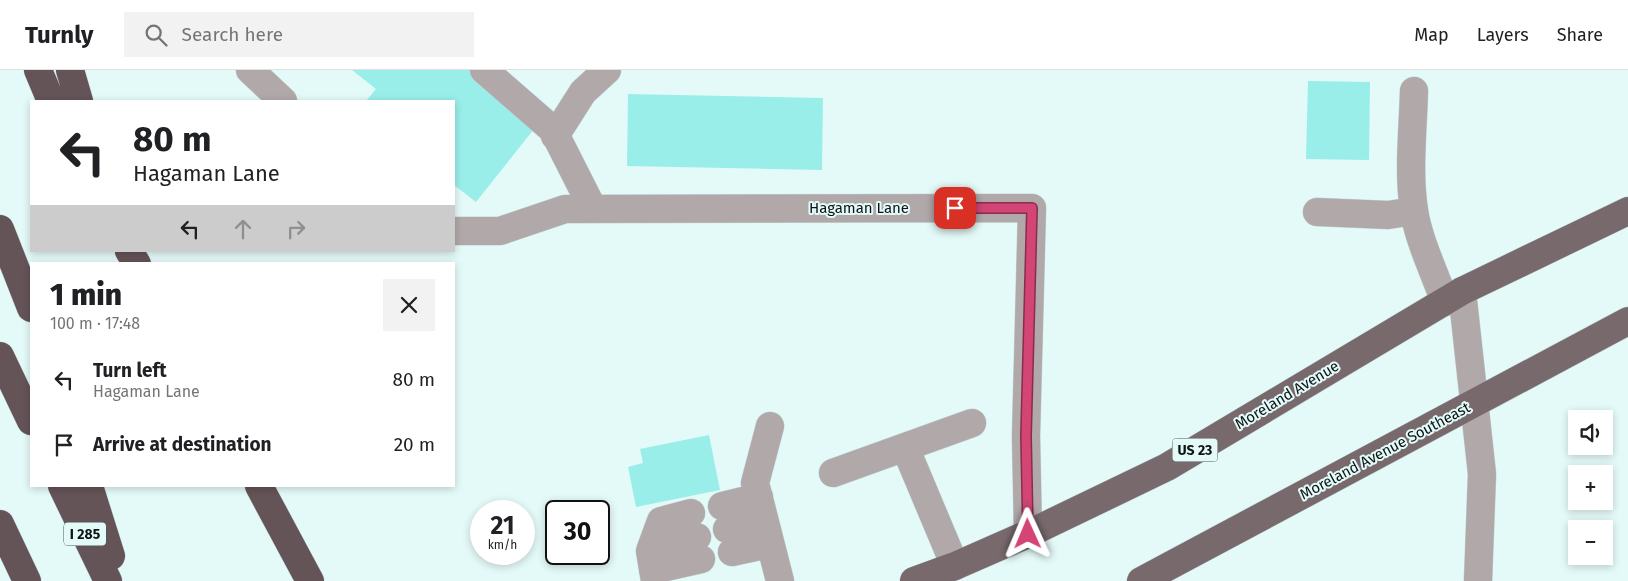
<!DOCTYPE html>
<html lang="en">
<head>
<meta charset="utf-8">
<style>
	body { margin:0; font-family:"Fira Sans",sans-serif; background:#f2f2f2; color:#202124; height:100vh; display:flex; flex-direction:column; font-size:19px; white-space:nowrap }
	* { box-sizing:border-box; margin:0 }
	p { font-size:16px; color:#757577 }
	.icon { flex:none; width:28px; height:28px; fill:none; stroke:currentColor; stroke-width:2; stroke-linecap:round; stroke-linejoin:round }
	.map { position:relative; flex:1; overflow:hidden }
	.panel { position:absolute; left:30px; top:192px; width:425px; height:225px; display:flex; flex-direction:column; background:#fff; border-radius:0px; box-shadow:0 2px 8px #0003 }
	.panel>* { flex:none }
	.top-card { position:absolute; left:30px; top:30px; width:425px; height:152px; border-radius:0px; box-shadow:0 2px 8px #0003; background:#fff; color:#202124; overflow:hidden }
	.tools { position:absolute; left:1568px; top:340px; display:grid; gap:10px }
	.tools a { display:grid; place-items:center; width:45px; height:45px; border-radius:0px; background:#fff; box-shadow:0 2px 8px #0003; font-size:25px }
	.speed { position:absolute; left:470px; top:430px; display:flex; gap:10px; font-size:25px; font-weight:700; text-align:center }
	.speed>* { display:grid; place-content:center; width:65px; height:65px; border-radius:50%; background:#fff; box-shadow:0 2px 8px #0003; line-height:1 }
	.speed small { font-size:12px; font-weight:400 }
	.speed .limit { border:2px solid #111; border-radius:8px; background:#fff; color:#111 }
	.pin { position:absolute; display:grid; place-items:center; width:42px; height:42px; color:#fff; margin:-21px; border-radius:10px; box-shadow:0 2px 8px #0006 }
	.me { position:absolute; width:55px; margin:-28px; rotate:359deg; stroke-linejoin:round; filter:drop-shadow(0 0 4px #0008) }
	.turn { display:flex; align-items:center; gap:18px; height:105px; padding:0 20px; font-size:22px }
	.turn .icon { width:65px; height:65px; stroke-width:2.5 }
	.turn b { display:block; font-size:35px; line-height:42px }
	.lanes { display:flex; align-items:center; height:48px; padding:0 20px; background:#0003; justify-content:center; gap:25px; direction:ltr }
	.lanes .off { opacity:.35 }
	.round { display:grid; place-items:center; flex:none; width:52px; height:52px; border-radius:0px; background:#f2f2f2 }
	.summary { display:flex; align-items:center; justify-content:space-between; height:85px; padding:0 20px }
	h1 { font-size:30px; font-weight:800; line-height:38px }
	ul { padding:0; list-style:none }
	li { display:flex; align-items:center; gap:15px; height:65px; padding:0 20px }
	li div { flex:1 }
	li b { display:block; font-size:19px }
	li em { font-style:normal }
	header { display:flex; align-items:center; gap:30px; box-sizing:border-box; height:70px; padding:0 25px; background:#fff; border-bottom:1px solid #e0e0e0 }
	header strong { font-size:24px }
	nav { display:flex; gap:28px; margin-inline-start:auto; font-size:18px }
	.search { width:350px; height:45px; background:#f2f2f2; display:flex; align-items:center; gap:12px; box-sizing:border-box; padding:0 18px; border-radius:0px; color:#757577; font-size:19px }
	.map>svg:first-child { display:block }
</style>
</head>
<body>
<header>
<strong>Turnly</strong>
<div class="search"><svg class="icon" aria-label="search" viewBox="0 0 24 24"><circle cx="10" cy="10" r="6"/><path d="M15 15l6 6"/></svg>Search here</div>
<nav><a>Map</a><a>Layers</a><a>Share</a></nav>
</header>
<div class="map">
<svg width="1628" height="511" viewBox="0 0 1628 511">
	<rect width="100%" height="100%" fill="#e4faf8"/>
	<path fill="#99eeea" d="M 352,0 L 470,0 L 538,54 L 476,132 L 454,115 L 454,31 L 366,31 L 376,19 Z
		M 1308,11 L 1370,12 L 1369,90 L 1306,89 Z
		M 628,24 L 823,28 L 822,100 L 627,96 Z
		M 709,365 L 720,420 L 636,437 L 628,397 L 643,393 L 640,379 Z"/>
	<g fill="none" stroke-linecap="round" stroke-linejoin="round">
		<g stroke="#c2d5d4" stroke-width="29">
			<path id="minor" d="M 250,0 L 283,31
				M 484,0 L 553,60 L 593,139
				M 1414,21 C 1413,59 1408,103 1414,140 C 1418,169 1435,204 1445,232
				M 555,66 L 583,22 L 607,0
				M 1317,142 L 1388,145 L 1414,141
				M 454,161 L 500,161 L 565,139 L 1032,138 L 1026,366 L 1028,464
				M 1462,221 L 1482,404 L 1478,511
				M 770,356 L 755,413 L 780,511
				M 905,377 L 955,496
				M 833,403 L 972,353
				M 722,436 L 759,427
				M 727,459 L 764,450
				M 652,477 L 697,467
				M 732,482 L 770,474
				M 653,500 L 701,489
				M 655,511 L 650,481 L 661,451 L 691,443"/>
		</g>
		<g stroke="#c2d5d4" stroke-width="29">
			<path id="major" d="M 914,511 L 955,496 L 1028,464 L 1167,397 L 1462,221 L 1628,141
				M 1141,511 L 1628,251"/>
		</g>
		<g stroke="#c2d5d4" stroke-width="29">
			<path id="highway" d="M 38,0 L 51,31
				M 70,0 L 79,31
				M 0,159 L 31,238
				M 129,181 L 137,194
				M 0,286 L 31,351
				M 62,416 L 108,511
				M 89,416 L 111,486
				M 259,416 L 310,511
				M 0,454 L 27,511"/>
		</g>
		<use href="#minor" stroke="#b1a8aa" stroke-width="28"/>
		<use href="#major" stroke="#78696d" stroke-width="28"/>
		<use href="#highway" stroke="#645357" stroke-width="28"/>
	</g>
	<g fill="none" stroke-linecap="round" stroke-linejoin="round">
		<g stroke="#882d4c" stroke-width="12">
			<path id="route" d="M 955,138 L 1032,138 L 1026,366 L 1028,464"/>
		</g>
		<use href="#route" stroke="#d24575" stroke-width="9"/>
	</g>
	<g text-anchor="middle" stroke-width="4" stroke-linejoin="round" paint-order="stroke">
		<g fill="#e4faf8" stroke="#4e5958" stroke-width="1">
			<rect x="1172.5" y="368.5" width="45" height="23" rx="4"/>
			<rect x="64" y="452.5" width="42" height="23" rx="4"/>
		</g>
		<g font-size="14" font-weight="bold" fill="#0d1414">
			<text x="1195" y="385">US 23</text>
			<text x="85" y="469">I 285</text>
		</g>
		<g font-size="15" fill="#0d1414" stroke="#e4faf8">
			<text x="859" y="143">Hagaman Lane</text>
			<text transform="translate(1287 325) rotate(-31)" y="5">Moreland Avenue</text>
			<text transform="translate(1385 381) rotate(-28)" y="5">Moreland Avenue Southeast</text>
		</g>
	</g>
</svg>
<div class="tools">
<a><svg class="icon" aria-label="sound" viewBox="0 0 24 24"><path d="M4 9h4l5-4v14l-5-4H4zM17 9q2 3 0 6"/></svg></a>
<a>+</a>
<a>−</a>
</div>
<div class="speed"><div>21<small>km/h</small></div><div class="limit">30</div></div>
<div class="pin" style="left:955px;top:138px;background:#d93025"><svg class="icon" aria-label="arrive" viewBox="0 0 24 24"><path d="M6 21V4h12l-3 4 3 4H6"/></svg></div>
<svg class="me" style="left:1028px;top:464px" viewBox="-20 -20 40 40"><path d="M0-17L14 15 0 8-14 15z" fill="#d24575" stroke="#fff" stroke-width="4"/></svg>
<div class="top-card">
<div class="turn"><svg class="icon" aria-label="left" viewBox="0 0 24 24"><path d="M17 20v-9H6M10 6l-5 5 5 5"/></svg><div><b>80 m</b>Hagaman Lane</div></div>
<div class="lanes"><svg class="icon" aria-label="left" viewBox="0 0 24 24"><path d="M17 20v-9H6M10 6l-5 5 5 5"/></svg><svg class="icon off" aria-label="ahead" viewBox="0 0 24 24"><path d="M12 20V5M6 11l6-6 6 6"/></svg><svg class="icon off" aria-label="right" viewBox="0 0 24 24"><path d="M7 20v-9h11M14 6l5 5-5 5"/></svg></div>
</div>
<section class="panel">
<div class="summary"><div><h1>1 min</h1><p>100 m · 17:48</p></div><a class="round"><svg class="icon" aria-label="close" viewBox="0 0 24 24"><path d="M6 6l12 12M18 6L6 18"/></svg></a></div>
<ul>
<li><svg class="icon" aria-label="left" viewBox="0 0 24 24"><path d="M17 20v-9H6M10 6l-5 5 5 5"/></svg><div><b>Turn left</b><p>Hagaman Lane</p></div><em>80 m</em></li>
<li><svg class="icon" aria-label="arrive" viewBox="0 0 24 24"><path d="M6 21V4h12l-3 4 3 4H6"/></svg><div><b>Arrive at destination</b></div><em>20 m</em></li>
</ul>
</section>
</div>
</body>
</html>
